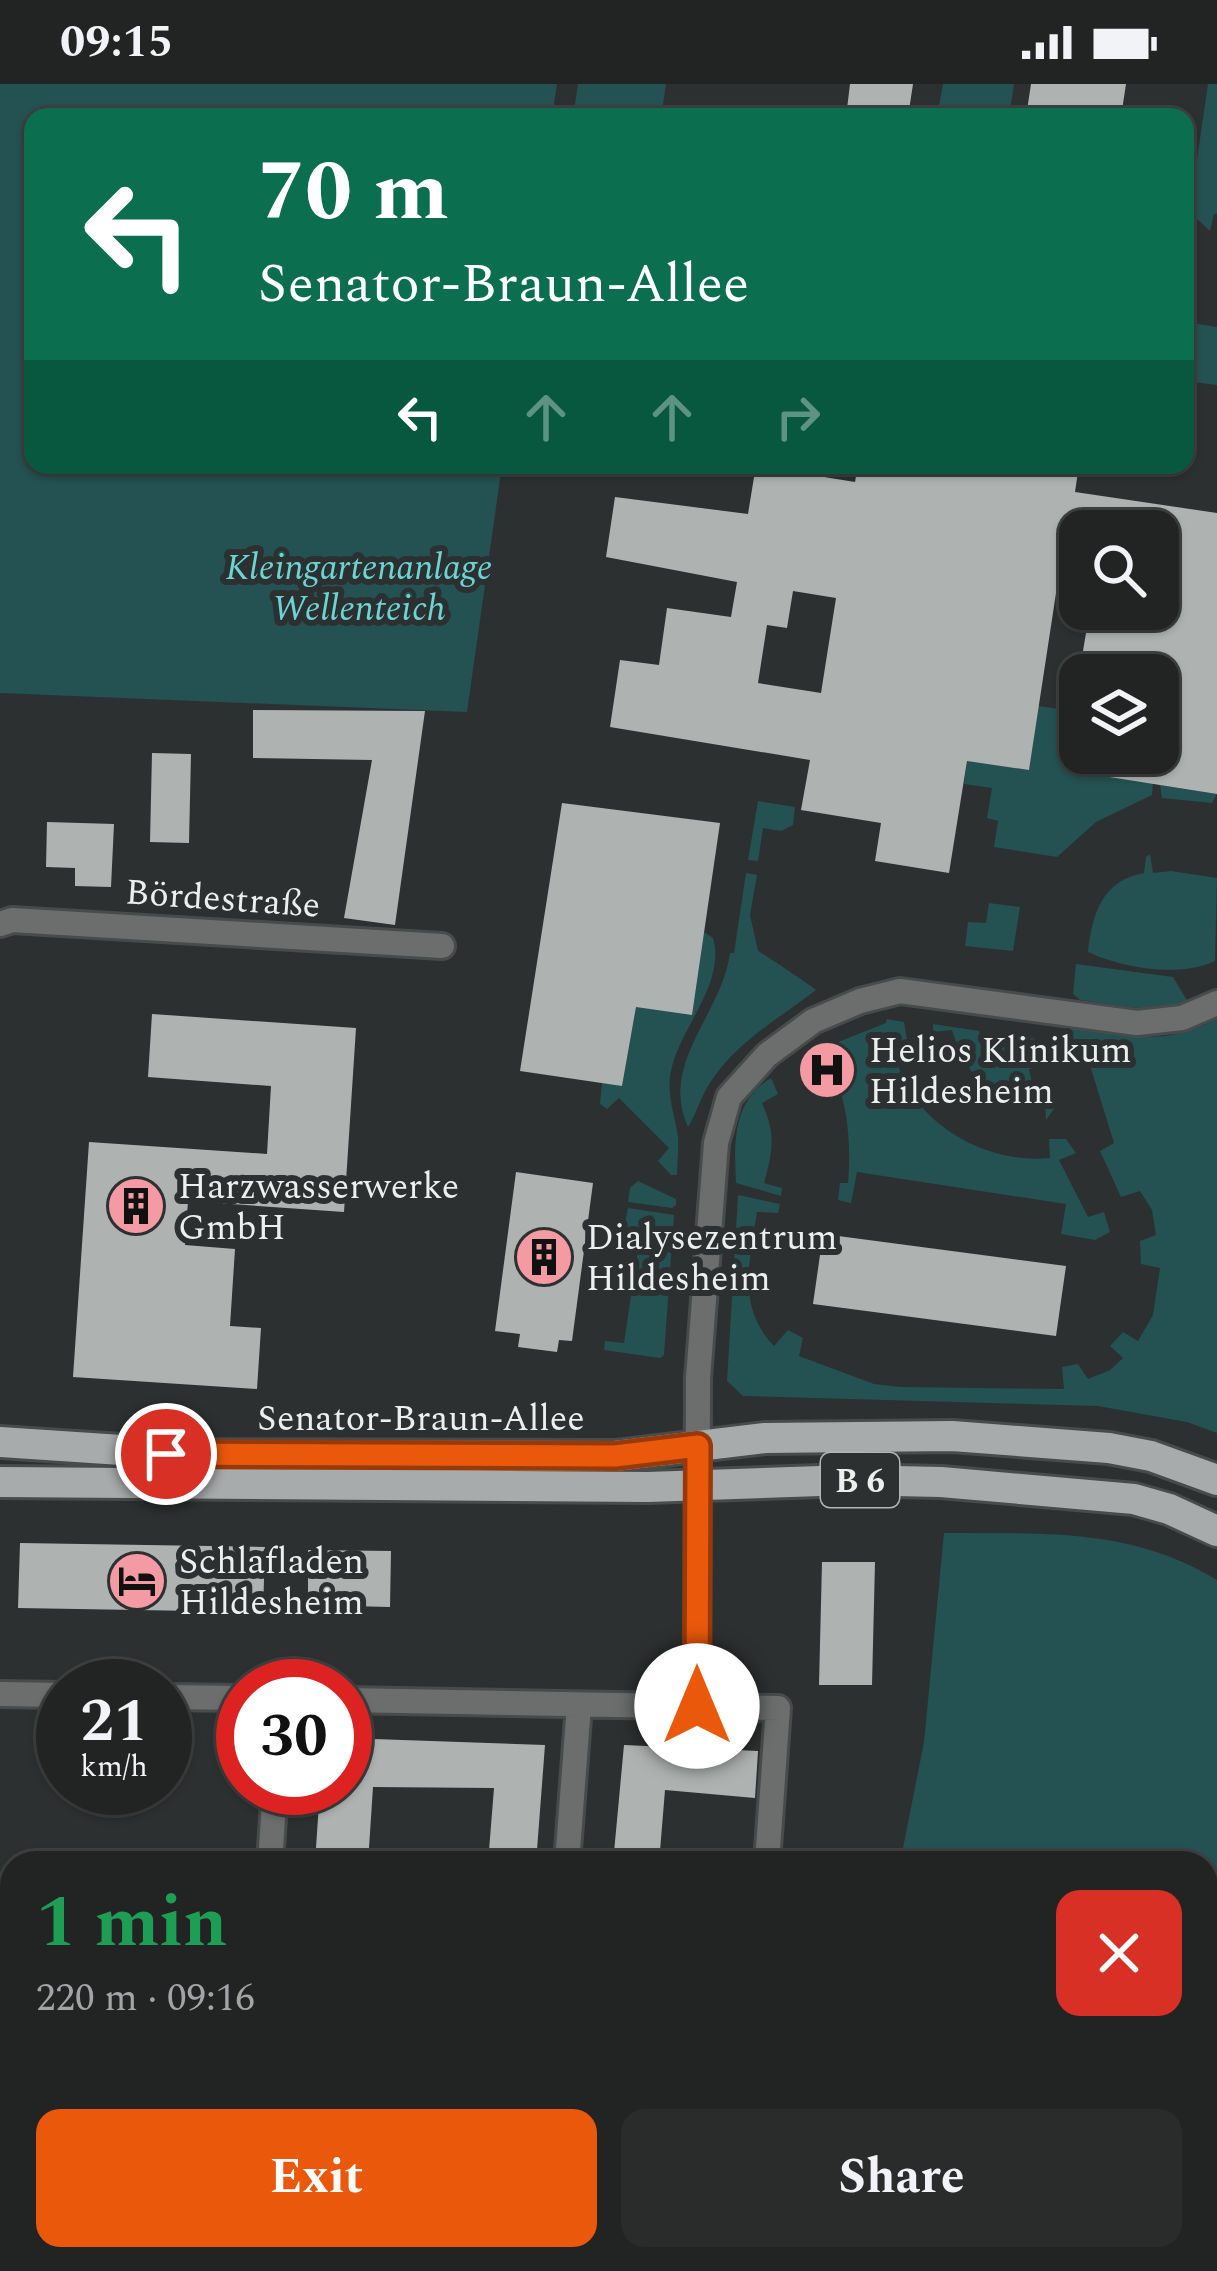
<!DOCTYPE html>
<html lang="en">
<head>
<meta charset="utf-8">
<style>
	body { margin:0; font-family:Spectral,serif; background:#2a2c2c; color:#f1f3f6; height:100vh; display:flex; flex-direction:column; font-size:45px; white-space:nowrap }
	* { box-sizing:border-box; margin:0 }
	p { font-size:39px; color:#a2a4a6 }
	.icon { flex:none; width:66px; height:66px; fill:none; stroke:currentColor; stroke-width:2; stroke-linecap:round; stroke-linejoin:round }
	.map { position:relative; flex:1; overflow:hidden }
	.details { position:absolute; left:0px; top:1767px; width:1218px; height:420px; display:flex; flex-direction:column; background:#222424; border-radius:36px 36px 0 0; box-shadow:0 3px 9px #0004,0 0 0 3px #3f4141 }
	.details>* { flex:none }
	.top-card { position:absolute; left:24px; top:24px; width:1170px; height:366px; border-radius:24px; box-shadow:0 3px 9px #0004,0 0 0 3px #3f4141; background:#0b6e4f; color:#fff; overflow:hidden }
	.fabs { position:absolute; left:1059px; top:426px; display:grid; gap:24px }
	.fabs a { display:grid; place-items:center; width:120px; height:120px; border-radius:24px; background:#222424; box-shadow:0 3px 9px #0004,0 0 0 3px #3f4141; font-size:60px }
	.speed { position:absolute; left:36px; top:1575px; display:flex; gap:24px; font-size:60px; font-weight:700; text-align:center }
	.speed>* { display:grid; place-content:center; width:156px; height:156px; border-radius:50%; background:#222424; box-shadow:0 3px 9px #0004,0 0 0 3px #3f4141; line-height:1 }
	.speed small { font-size:30px; font-weight:400 }
	.speed .limit { border:18px solid #d22; background:#fff; color:#111 }
	.pin { position:absolute; display:grid; place-items:center; width:102px; height:102px; color:#fff; margin:-51px; border:6px solid #fff; border-radius:50%; box-shadow:0 3px 12px #0007 }
	.me { position:absolute; width:132px; margin:-66px; rotate:0deg; stroke-linejoin:round; filter:drop-shadow(0 0 9px #0008) }
	.turn { display:flex; align-items:center; gap:42px; height:252px; padding:0 36px; font-size:54px }
	.turn .icon { width:156px; height:156px; stroke-width:2.5 }
	.turn b { display:block; font-size:84px; line-height:102px }
	.lanes { display:flex; align-items:center; height:114px; padding:0 36px; background:#0003; justify-content:center; gap:60px; direction:ltr }
	.lanes .off { opacity:.35 }
	.round { display:grid; place-items:center; flex:none; width:126px; height:126px; border-radius:24px; background:#2a2c2c }
	.overview { display:flex; align-items:center; justify-content:space-between; height:204px; padding:0 36px }
	h1 { font-size:72px; font-weight:700; line-height:90px; color:#1e9e55 }
	.action { display:flex; gap:24px; margin-top:auto; padding:24px 36px }
	.action a { flex:1; height:138px; border-radius:24px; background:#ea580c; color:#fff; font-size:48px; font-weight:700; line-height:138px; text-align:center }
	.action a+a { background:#2a2c2c; color:#f1f3f6 }
	.status { display:flex; justify-content:space-between; align-items:center; height:84px; padding:0 60px; background:#222424; direction:ltr }
	.status svg { height:33px; fill:currentColor }
	.map>svg:first-child { display:block }
</style>
</head>
<body>
<div class="status"><b>09:15</b><svg viewBox="0 0 49 12"><path d="M0 12V9h3v3zM5 12V6h3v6zM10 12V3h3v9zM15 12V0h3v12zM26 1h20v11H26zM47 4h2v5h-2z"/></svg></div>
<div class="map">
<svg width="1217" height="2187" viewBox="0 0 1217 2187">
	<rect width="100%" height="100%" fill="#2d3030"/>
	<path fill="#245151" d="M 0,0 L 557,0 L 552,33 L 33,33 L 33,381 L 502,381 L 467,628 L 0,609 Z
		M 578,0 L 666,0 L 661,33 L 573,33 Z
		M 943,0 L 1014,0 L 1009,33 L 937,33 Z
		M 1208,0 L 1217,0 L 1217,130 L 1214,130 L 1210,147 L 1197,135 L 1191,116 Z
		M 1185,238 L 1217,243 L 1217,301 L 1185,297 Z
		M 1038,622 L 1073,627 L 1066,686 L 1153,699 L 1152,711 L 1096,738 L 1057,773 L 994,763 L 998,737 L 987,734 L 992,704 L 964,700 L 967,677 Z
		M 1160,701 L 1217,710 L 1212,719 L 1162,714 Z
		M 758,717 L 795,723 L 793,741 L 781,747 L 763,744 L 758,777 L 748,776 Z
		M 1150,770 L 1153,789 L 1171,787 L 1217,794 L 1215,877 C 1180,894 1122,884 1088,868 C 1092,831 1102,796 1144,789 L 1146,773 Z
		M 746,789 L 757,791 L 750,831 L 758,867 C 761,868 813,903 816,906 C 780,934 742,954 714,993 C 702,1008 697,1029 688,1043 C 659,979 722,930 730,869 L 734,869 Z
		M 989,819 L 1020,823 L 1013,867 L 965,862 L 968,838 L 986,839 Z
		M 704,848 L 713,854 C 726,900 680,943 671,987 C 666,1011 675,1030 678,1053 C 679,1065 677,1078 677,1091 L 671,1091 L 658,1077 L 669,1064 L 619,1014 L 607,1025 L 600,1020 L 602,999 L 622,1002 L 636,923 Z
		M 1076,880 L 1173,893 L 1188,918 C 1155,932 1114,920 1080,916 L 1073,910 Z
		M 887,935 L 904,938 L 908,961 L 894,965 C 906,1035 982,1081 1050,1074 L 1049,1055 L 1066,1055 L 1076,1069 L 1059,1076 L 1088,1133 L 1104,1128 L 1110,1148 L 1095,1156 L 1061,1150 L 1066,1120 L 857,1088 L 851,1119 L 838,1116 L 840,1099 L 848,1099 C 852,1048 846,1009 823,964 L 886,939 Z
		M 1217,935 L 1217,1349 L 1187,1338 L 1098,1322 L 743,1312 L 727,1297 L 738,1111 L 780,1120 L 778,1129 L 757,1128 C 750,1177 736,1222 774,1262 L 788,1246 L 803,1254 L 799,1272 L 874,1300 L 900,1303 L 1064,1305 L 1062,1283 L 1078,1280 L 1088,1295 L 1110,1286 L 1123,1274 L 1110,1262 L 1123,1248 L 1138,1257 L 1153,1231 L 1160,1184 L 1141,1180 L 1140,1157 L 1156,1151 L 1152,1126 L 1140,1107 L 1121,1113 L 1100,1067 L 1114,1059 L 1084,962 L 1068,961 L 1064,941 C 1125,952 1159,964 1217,935 Z
		M 933,940 L 979,947 L 981,955 L 995,956 L 997,949 L 1037,955 L 1041,982 L 1029,985 L 1035,1013 L 1053,1009 L 1057,1021 L 1046,1036 L 1045,1019 C 989,1019 969,996 952,946 L 933,948 Z
		M 771,994 L 778,1010 L 762,1019 C 776,1050 773,1067 764,1099 L 782,1104 L 781,1112 L 736,1099 C 734,1058 732,1018 771,994 Z
		M 638,1097 L 676,1115 L 676,1121 L 672,1124 L 628,1118 L 630,1104 Z
		M 628,1124 L 674,1131 L 664,1271 L 660,1274 L 604,1266 L 605,1257 L 624,1259 L 638,1165 L 620,1162 Z
		M 944,1449 C 1042,1450 1130,1443 1217,1496 L 1217,1895 L 1206,1893 L 1206,1779 L 900,1779 L 924,1658 Z
		M 0,1927 L 12,1927 L 12,2047 L 0,2046 Z
		M 1206,2071 L 1217,2072 L 1217,2187 L 1086,2187 L 1085,2175 L 1206,2175 Z"/>
	<path fill="#aeb3b2" fill-rule="evenodd" d="M 850,0 L 913,0 L 908,33 L 846,33 Z
		M 1031,0 L 1126,0 L 1121,33 L 1026,33 Z
		M 756,381 L 794,381 L 793,388 L 855,398 L 858,381 L 1079,381 L 1075,408 L 1217,429 L 1217,710 L 1065,686 L 1068,669 L 1158,669 L 1158,591 L 1079,591 L 1090,525 L 1158,525 L 1158,447 L 1080,447 L 1080,486 L 1060,483 L 1029,686 L 967,677 L 949,789 L 875,777 L 881,739 L 801,726 L 810,676 L 610,643 L 620,576 L 659,581 L 667,524 L 731,533 L 737,498 L 606,473 L 615,413 L 748,430 ZM 793,507 L 836,514 L 821,609 L 758,599 L 767,541 L 787,544 Z
		M 253,626 L 425,627 L 395,841 L 344,834 L 372,676 L 253,674 Z
		M 152,669 L 191,670 L 189,759 L 150,758 Z
		M 562,719 L 720,739 L 692,931 L 636,923 L 622,1002 L 520,987 Z
		M 47,738 L 114,740 L 111,803 L 75,802 L 75,784 L 46,783 Z
		M 152,930 L 356,944 L 344,1128 L 188,1117 L 185,1161 L 235,1165 L 230,1242 L 261,1244 L 257,1305 L 73,1293 L 89,1058 L 267,1070 L 271,1002 L 148,993 Z
		M 516,1088 L 593,1099 L 572,1257 L 559,1256 L 557,1268 L 518,1263 L 520,1250 L 495,1247 Z
		M 823,1150 L 1066,1182 L 1056,1252 L 813,1220 Z
		M 20,1459 L 265,1463 L 263,1528 L 18,1524 Z
		M 308,1466 L 391,1467 L 390,1523 L 308,1521 Z
		M 822,1478 L 875,1478 L 872,1601 L 819,1601 Z
		M 345,1654 L 545,1661 L 536,1779 L 488,1779 L 494,1704 L 373,1703 L 368,1779 L 315,1779 L 320,1704 L 345,1704 Z
		M 624,1661 L 758,1667 L 755,1714 L 665,1706 L 659,1779 L 613,1779 Z"/>
	<g fill="none" stroke-linecap="round" stroke-linejoin="round">
		<g stroke="#484b4b" stroke-width="30">
			<path id="street" d="M 0,840 L 12,836 L 442,862
				M 0,1610 L 63,1611
				M 165,1613 L 243,1614
				M 345,1616 L 778,1624 L 767,1779
				M 697,1622 L 698,1294 L 716,1059 L 729,1013 L 767,971 L 813,937 L 860,917 L 900,907 L 1137,939 L 1182,934 L 1217,919
				M 270,1779 L 275,1704
				M 567,1779 L 579,1621
				M 1206,2050 L 1217,2052
				M 110,2187 L 111,2175
				M 406,2187 L 407,2175
				M 608,2187 L 612,2175"/>
		</g>
		<g stroke="#484b4b" stroke-width="36">
			<path id="primary" d="M 0,1358 L 197,1371 L 615,1372 L 765,1354 L 952,1352 L 1109,1364 L 1151,1372 L 1217,1396
				M 0,1398 L 648,1403 L 849,1396 L 941,1398 L 1134,1415 L 1169,1425 L 1217,1447"/>
		</g>
		<use href="#street" stroke="#6c6e6d" stroke-width="24"/>
		<use href="#primary" stroke="#a7abab" stroke-width="30"/>
	</g>
	<g fill="none" stroke-linecap="round" stroke-linejoin="round">
		<g stroke="#983908" stroke-width="30">
			<path id="route" d="M 166,1370 L 615,1372 L 698,1362 L 697,1622"/>
		</g>
		<use href="#route" stroke="#ea580c" stroke-width="21"/>
	</g>
	<defs>
		<g id="hospital-disc" transform="scale(3)"><circle r="9.5" fill="#f49aa3" stroke="#2d3030"/><path d="M-5-5h3v3.5h4V-5h3V5h-3V1.5h-4V5h-3Z" fill="#111"/></g>
		<g id="building-disc" transform="scale(3)"><circle r="9.5" fill="#f49aa3" stroke="#2d3030"/><path d="M-4-6H4V6H1V3H-1V6H-4ZM-2.5-4.3h1.7v1.8h-1.7ZM.8-4.3h1.7v1.8H.8ZM-2.5-1h1.7V.8h-1.7ZM.8-1h1.7V.8H.8Z" fill="#111"/></g>
		<g id="hotel-disc" transform="scale(3)"><circle r="9.5" fill="#f49aa3" stroke="#2d3030"/><path d="M-6-4.5h1.5V1H6V5H4.5V3h-9V5H-6ZM-4 0a1.8 1.8 0 1 1 3.6 0ZM.5 0V-2.5h3Q6-2.5 6 0Z" fill="#111"/></g>
	</defs>
	<g fill-rule="evenodd">
		<use href="#hospital-disc" x="827" y="986"/>
		<use href="#building-disc" x="136" y="1122"/>
		<use href="#building-disc" x="544" y="1173"/>
		<use href="#hotel-disc" x="137" y="1497"/>
	</g>
	<g text-anchor="middle" stroke-width="12" stroke-linejoin="round" paint-order="stroke">
		<rect fill="#2d3030" stroke="#b3b6b6" stroke-width="3" x="821" y="1369" width="78" height="54" rx="9"/>
		<g font-size="33" font-weight="bold" fill="#edefef">
			<text x="860" y="1408">B 6</text>
		</g>
		<g font-size="36" font-style="italic" fill="#6ad6d4" stroke="#2d3030">
			<text x="359" y="495">Kleingartenanlage<tspan x="359" dy="41">Wellenteich</tspan></text>
		</g>
		<g font-size="36" fill="#edefef" stroke="#2d3030">
			<text transform="translate(223 813) rotate(4)" y="13">Bördestraße</text>
			<text x="421" y="1346">Senator-Braun-Allee</text>
		</g>
		<g font-size="36" fill="#edefef" stroke="#2d3030" text-anchor="start">
			<text x="869" y="978">Helios Klinikum<tspan x="869" dy="41">Hildesheim</tspan></text>
			<text x="178" y="1114">Harzwasserwerke<tspan x="178" dy="41">GmbH</tspan></text>
			<text x="586" y="1165">Dialysezentrum<tspan x="586" dy="41">Hildesheim</tspan></text>
			<text x="179" y="1489">Schlafladen<tspan x="179" dy="41">Hildesheim</tspan></text>
		</g>
	</g>
</svg>
<div class="fabs">
<a><svg class="icon" aria-label="search" viewBox="0 0 24 24"><circle cx="10" cy="10" r="6"/><path d="M15 15l6 6"/></svg></a>
<a><svg class="icon" aria-label="layers" viewBox="0 0 24 24"><path d="M12 4l9 5-9 5-9-5zM3 14l9 5 9-5"/></svg></a>
</div>
<div class="speed"><div>21<small>km/h</small></div><div class="limit">30</div></div>
<div class="pin" style="left:166px;top:1370px;background:#d93025"><svg class="icon" aria-label="arrive" viewBox="0 0 24 24"><path d="M6 21V4h12l-3 4 3 4H6"/></svg></div>
<svg class="me" style="left:697px;top:1622px" viewBox="-20 -20 40 40"><circle r="19" fill="#fff"/><path d="M0-13L10 11 0 6-10 11z" fill="#ea580c"/></svg>
<div class="top-card">
<div class="turn"><svg class="icon" aria-label="left" viewBox="0 0 24 24"><path d="M17 20v-9H6M10 6l-5 5 5 5"/></svg><div><b>70 m</b>Senator-Braun-Allee</div></div>
<div class="lanes"><svg class="icon" aria-label="left" viewBox="0 0 24 24"><path d="M17 20v-9H6M10 6l-5 5 5 5"/></svg><svg class="icon off" aria-label="ahead" viewBox="0 0 24 24"><path d="M12 20V5M6 11l6-6 6 6"/></svg><svg class="icon off" aria-label="ahead" viewBox="0 0 24 24"><path d="M12 20V5M6 11l6-6 6 6"/></svg><svg class="icon off" aria-label="right" viewBox="0 0 24 24"><path d="M7 20v-9h11M14 6l5 5-5 5"/></svg></div>
</div>
<section class="details">
<div class="overview"><div><h1>1 min</h1><p>220 m · 09:16</p></div><a class="round" style="background:#d93025;color:#fff"><svg class="icon" aria-label="close" viewBox="0 0 24 24"><path d="M6 6l12 12M18 6L6 18"/></svg></a></div>
<div class="action"><a>Exit</a><a>Share</a></div>
</section>
</div>
</body>
</html>
